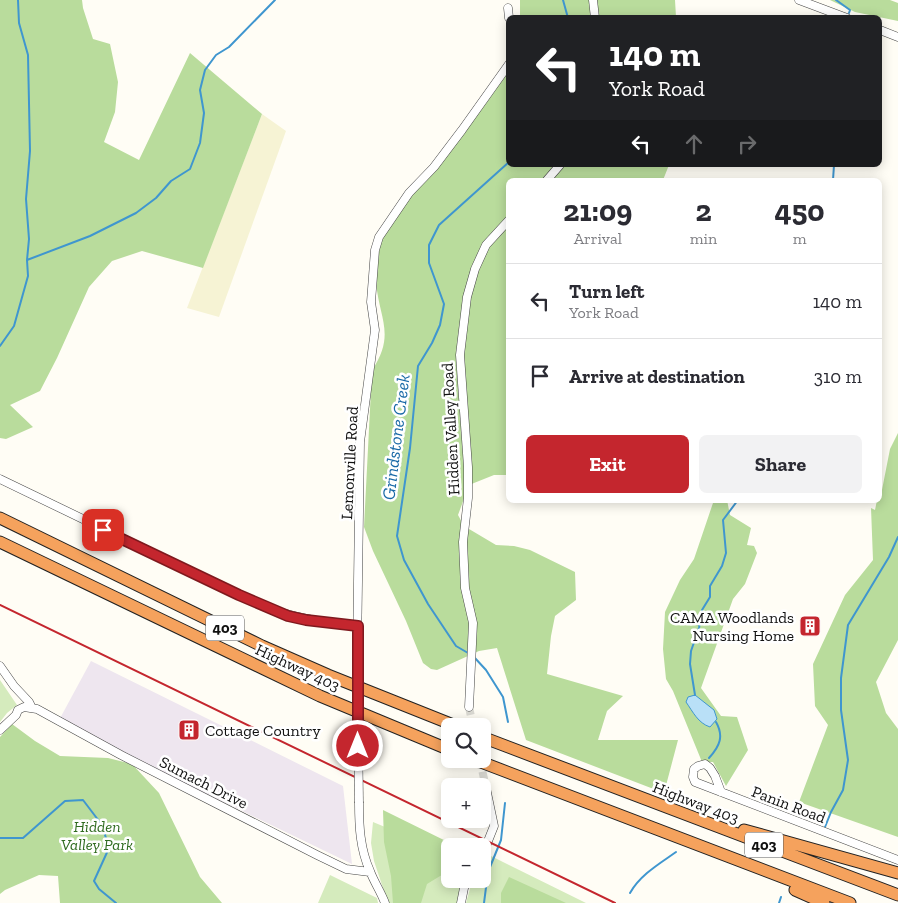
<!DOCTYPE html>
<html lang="en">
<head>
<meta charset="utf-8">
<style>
	body { margin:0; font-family:"Zilla Slab",serif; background:#f2f2f3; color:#2b2b33; height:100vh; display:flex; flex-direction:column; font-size:19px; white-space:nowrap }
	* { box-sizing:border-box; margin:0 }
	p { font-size:16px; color:#7c7c81 }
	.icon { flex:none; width:28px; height:28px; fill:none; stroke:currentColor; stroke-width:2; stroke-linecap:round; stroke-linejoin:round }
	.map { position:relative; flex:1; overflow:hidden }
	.details { position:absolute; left:506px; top:178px; width:376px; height:325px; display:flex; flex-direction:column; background:#fff; border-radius:8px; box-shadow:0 2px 12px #0003 }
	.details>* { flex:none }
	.guide { position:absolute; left:506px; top:15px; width:376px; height:152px; border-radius:8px; box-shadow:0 2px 12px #0003; background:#202124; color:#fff; overflow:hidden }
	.controls { position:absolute; left:441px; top:718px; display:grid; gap:10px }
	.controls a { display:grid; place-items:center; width:50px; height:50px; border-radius:8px; background:#fff; box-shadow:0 2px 12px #0003; font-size:25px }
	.pin { position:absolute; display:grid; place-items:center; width:42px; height:42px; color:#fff; margin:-21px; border-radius:10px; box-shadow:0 2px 8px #0006 }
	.me { position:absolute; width:55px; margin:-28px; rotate:0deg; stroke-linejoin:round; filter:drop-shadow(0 0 4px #0008) }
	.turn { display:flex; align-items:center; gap:18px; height:105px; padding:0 20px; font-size:22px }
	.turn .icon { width:65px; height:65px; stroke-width:2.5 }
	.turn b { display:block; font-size:35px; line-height:42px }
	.lanes { display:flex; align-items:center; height:48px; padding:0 20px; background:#0003; justify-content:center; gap:25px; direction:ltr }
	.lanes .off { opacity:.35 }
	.eta { display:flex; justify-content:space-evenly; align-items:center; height:85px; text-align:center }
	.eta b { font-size:30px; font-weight:700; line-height:35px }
	.cta { display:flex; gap:10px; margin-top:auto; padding:10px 20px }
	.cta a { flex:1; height:58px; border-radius:8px; background:#c4262e; color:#fff; font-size:20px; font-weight:700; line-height:58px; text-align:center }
	.cta a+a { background:#f2f2f3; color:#2b2b33 }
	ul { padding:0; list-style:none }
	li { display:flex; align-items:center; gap:15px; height:75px; padding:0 20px; border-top:1px solid #e1e1e2 }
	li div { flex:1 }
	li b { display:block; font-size:19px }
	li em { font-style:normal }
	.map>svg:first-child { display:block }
</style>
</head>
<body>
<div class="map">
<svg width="898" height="903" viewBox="0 0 898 903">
	<rect width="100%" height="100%" fill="#fffdf5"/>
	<path fill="#eee6ef" d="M 91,661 L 343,786 L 352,864 L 58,722 Z"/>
	<path fill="#f6f3d4" d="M 262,114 L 286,131 L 219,317 L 187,308 Z"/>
	<path fill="#d5ebbd" d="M 0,680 L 17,705 L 7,713 L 0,722 Z
		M 373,822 L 450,854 L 450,879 L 465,879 L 461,886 L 458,903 L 388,903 L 374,861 L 371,843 Z
		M 489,855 L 586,903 L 466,903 L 471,885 L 474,879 L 482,879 L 483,865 Z
		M 330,875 L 377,898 L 378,903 L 318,903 Z"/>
	<path fill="#b9dc9c" d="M 0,0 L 82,0 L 83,8 L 93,39 L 110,44 L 118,82 L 115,112 L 104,142 L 139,160 L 190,53 L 262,114 L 203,268 L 142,251 L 112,261 L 89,287 L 57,358 L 40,391 L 10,405 L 33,427 L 6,439 L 0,438 Z
		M 520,0 L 675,0 L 676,17 L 520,17 Z
		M 830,0 L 890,0 L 898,3 L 898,21 L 855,12 Z
		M 509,70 L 509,165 L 669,165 L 663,180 L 509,180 L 509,475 L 494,475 L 469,485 L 458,515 L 464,526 L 496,545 L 514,546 L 530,550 L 575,572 L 576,600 L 555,616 L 551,636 L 547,674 L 623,696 L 607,711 L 598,740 L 678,740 L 664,793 L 526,740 L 497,648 L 479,651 L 437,670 L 431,669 L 423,663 L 406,621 L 373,551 L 364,527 L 372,370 C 396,334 379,319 376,282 C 376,274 380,241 383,233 C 394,204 422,181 442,158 C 466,131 489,101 509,70 Z
		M 898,433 L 898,640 L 876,682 L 886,713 L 898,729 L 898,837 L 799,802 L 828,725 L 815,706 L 813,664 L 845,595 L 873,560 L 871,508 L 875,510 L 877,500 L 880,500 L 890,449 Z
		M 714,500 L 727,500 L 730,515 L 751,528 L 747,545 L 754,546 L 757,553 L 745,584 L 733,599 L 701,688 L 721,716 L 737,717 L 748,750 L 726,786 L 713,762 L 702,762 L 673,691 L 666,679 L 663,649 L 665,612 L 680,580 L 694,559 Z
		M 12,724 L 35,741 L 60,756 L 108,758 L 132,764 L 159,793 L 200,877 L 222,903 L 60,903 L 58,876 L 39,875 L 5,890 L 0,894 L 0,737 Z
		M 383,810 L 456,846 L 450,846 L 450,870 L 427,884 L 421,903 L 393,903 L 391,876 L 384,842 Z
		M 509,877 L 566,903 L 501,903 L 501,893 Z"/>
	<path fill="#b9e0f7" stroke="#3f96cf" d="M 695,695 L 714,710 L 717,719 L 710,727 C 698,723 693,712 686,702 L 688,697 Z"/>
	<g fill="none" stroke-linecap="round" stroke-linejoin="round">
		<path stroke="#3f96cf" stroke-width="2" d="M 563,0 L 568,18
			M 836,0 L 850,10 L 849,13
			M 833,180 L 834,165
			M 27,260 L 90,236 L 136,213 L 156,198 L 171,181 L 190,169 L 200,143 L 204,113 L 200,90 L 205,70 L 216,55 L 229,47 L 275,0
			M 0,346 L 14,326 L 28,276 L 27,260 L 29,239 L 26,199 L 30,151 L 28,55 L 19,23 L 18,0
			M 468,653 L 456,646 L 428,604 L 404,560 L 397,536 L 410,448 L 418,366 L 432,343 L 440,325 L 444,304 L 429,263 L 429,245 L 439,225 L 509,162
			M 474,657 L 486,670 L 503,697 L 508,722
			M 695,695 L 690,664 L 691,651 L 699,628 L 702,610 L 710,597 L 710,586 L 722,566 L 726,553 L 723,520 L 738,500
			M 709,758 C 720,746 724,736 716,722
			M 825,827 L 831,812 L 843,790 L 848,760 L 841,710 L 841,678 L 848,625 L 889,557 L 898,537
			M 0,838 L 23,838 L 65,801 L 83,800 L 102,825 L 109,848 L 94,881 L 99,889 L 116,903
			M 630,893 C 640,875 659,864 676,852
			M 484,903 L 488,872 L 501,840 L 505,803
			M 779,903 L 781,897"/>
		<path stroke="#dbdad3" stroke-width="8" stroke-dasharray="8 4" stroke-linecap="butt" d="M 469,707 L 473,726
			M 480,760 L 486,788"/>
		<g stroke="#444" stroke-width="9">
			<path id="minor" d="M 593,0 L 595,18
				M 799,0 L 847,18
				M 508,8 L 509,18
				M 880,30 L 898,37
				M 547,180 L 560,165
				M 0,479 L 265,607 C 296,619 325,622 358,626
				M 357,652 L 360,442 L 375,330 L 371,302 L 375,250 L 379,237 L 409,193 L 434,167 L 462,130 L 509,64
				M 0,666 L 14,686 L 29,702 L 32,708
				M 469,707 L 473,623 L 465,588 L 463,542 L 468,498 L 468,467 L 460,355 L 467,297 L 475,269 L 486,245 L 509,220
				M 0,730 L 16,715 L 18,710 L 24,707 L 37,709 L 121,755 L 317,855 L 346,869 L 370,872
				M 721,792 L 715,776 L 710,768 L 705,764 L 698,766 L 694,769 L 693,777 L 695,782 L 898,860
				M 359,803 C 359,826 360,849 370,871 C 374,882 381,892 385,903
				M 482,856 L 494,826 L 486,788
				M 461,903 L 464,888 L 469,879"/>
		</g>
		<g stroke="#222" stroke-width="13">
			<path id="highway" d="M 0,518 L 262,646 L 328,675 L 456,726
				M 0,542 L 320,696 L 450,750
				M 482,737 L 898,895
				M 473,759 L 850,903
				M 744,830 L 898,873
				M 795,890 L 824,903"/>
		</g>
		<use href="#minor" stroke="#fff" stroke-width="8"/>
		<use href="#highway" stroke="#f5a25d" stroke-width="11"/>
		<path stroke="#c4262e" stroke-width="2" d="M 0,605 L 615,903"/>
		<g stroke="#444" stroke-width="9" stroke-linecap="butt">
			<path id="minor-bridge" d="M 357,652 L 359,803"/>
		</g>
		<use href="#minor-bridge" stroke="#fff" stroke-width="8"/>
	</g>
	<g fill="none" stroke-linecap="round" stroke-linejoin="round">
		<g stroke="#7f191e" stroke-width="12">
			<path id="route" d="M 103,530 L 239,595 L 288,616 L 306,620 L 358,626 L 358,746"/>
		</g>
		<use href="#route" stroke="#c4262e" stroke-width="9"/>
	</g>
	<defs>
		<g id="building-square" transform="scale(1.125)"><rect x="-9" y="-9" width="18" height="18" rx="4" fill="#c4262e" stroke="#fff"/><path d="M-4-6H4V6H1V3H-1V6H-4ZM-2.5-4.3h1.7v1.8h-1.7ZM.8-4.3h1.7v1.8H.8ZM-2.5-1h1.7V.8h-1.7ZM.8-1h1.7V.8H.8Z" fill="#fff"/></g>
	</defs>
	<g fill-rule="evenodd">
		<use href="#building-square" x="810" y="626"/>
		<use href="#building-square" x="189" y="730"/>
	</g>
	<g text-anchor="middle" stroke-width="5" stroke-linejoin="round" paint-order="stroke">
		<g fill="#fff" stroke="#585858" stroke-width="1">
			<rect x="206" y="615.5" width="38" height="25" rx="4"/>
			<rect x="745" y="832.5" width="38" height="25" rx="4"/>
		</g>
		<g font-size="15" font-weight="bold" fill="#111">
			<text x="225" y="633">403</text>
			<text x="764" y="850">403</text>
		</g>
		<g font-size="16" fill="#111" stroke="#fff">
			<text transform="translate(450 429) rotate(-93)" y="6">Hidden Valley Road</text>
			<text transform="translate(349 463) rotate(-87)" y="6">Lemonville Road</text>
			<text transform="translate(298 667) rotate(25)" y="6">Highway 403</text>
			<text transform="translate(204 782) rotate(27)" y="6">Sumach Drive</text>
			<text transform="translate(696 802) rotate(21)" y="6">Highway 403</text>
			<text transform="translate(789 804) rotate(21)" y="6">Panin Road</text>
		</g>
		<g font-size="16" fill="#111" stroke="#fff" text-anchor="end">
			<text x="794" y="623">CAMA Woodlands<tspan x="794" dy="18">Nursing Home</tspan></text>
			<text x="205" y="736" text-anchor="start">Cottage Country</text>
		</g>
		<g font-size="16" font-style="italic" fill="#2f6b1f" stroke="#fff">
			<text x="97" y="832">Hidden<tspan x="97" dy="18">Valley Park</tspan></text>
		</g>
		<g font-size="18" font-style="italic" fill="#1768a6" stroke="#fff">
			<text transform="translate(396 437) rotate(-83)" y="6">Grindstone Creek</text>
		</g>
	</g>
</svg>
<div class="controls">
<a><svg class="icon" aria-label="search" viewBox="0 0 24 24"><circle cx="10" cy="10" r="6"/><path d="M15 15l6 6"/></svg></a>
<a>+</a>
<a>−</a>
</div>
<div class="pin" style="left:103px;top:530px;background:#d93025"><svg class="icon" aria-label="arrive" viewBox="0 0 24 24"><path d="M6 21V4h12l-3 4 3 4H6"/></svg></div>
<svg class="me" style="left:358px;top:746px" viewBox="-20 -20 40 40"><circle r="17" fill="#c4262e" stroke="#fff" stroke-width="3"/><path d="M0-11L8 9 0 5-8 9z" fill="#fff"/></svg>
<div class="guide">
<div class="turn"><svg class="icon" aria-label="left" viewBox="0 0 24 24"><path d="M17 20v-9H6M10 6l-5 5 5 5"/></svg><div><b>140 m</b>York Road</div></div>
<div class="lanes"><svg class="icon" aria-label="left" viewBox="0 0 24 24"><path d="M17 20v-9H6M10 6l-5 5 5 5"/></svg><svg class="icon off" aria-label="ahead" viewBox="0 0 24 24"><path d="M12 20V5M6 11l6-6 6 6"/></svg><svg class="icon off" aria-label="right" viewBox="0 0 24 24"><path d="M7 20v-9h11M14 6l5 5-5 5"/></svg></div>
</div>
<section class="details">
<div class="eta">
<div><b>21:09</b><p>Arrival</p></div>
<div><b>2</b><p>min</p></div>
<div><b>450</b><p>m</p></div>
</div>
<ul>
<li><svg class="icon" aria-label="left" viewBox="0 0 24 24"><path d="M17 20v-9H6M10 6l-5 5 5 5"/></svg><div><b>Turn left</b><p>York Road</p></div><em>140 m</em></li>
<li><svg class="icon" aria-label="arrive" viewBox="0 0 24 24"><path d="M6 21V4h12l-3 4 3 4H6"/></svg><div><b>Arrive at destination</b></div><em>310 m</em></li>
</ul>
<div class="cta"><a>Exit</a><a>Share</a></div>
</section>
</div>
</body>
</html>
